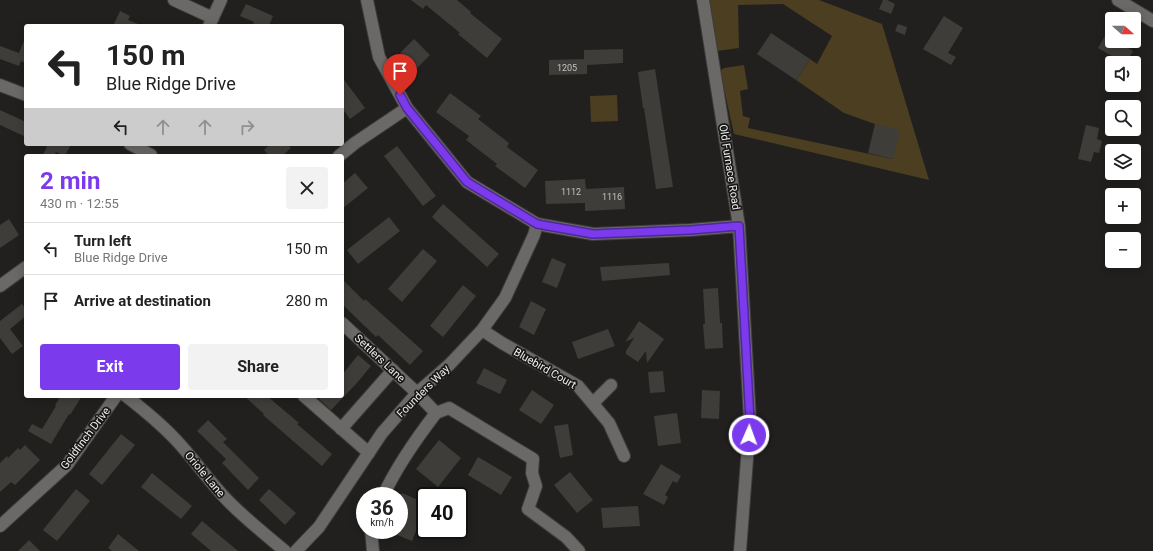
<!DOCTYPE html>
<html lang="en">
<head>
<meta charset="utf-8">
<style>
	body { margin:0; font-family:Roboto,sans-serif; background:#f2f2f2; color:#222; height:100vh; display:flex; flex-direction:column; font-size:15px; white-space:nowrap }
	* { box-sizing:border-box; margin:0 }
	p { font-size:13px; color:#767676 }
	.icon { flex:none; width:22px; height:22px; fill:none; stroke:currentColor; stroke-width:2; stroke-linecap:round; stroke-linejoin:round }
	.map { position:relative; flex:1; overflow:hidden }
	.drawer { position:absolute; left:24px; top:154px; width:320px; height:244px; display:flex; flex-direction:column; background:#fff; border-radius:4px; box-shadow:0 2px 10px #0003 }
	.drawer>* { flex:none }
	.hud { position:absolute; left:24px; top:24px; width:320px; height:122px; border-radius:4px; box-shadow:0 2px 10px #0003; background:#fff; color:#222; overflow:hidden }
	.needle { width:26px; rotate:111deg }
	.controls { position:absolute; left:1105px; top:12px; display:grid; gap:8px }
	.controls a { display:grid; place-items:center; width:36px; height:36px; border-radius:4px; background:#fff; box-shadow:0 2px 10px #0003; font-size:20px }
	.speed { position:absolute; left:356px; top:487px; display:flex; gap:8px; font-size:20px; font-weight:700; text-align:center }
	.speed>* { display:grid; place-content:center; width:52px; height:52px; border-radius:50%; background:#fff; box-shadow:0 2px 10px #0003; line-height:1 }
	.speed small { font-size:10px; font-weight:400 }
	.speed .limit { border:2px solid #111; border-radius:6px; background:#fff; color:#111 }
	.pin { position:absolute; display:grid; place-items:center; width:34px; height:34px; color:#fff; margin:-41px -17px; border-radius:50% 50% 50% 0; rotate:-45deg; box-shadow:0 0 4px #0007 }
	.pin .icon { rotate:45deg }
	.me { position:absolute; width:44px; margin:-22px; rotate:2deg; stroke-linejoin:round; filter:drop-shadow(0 0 3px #0008) }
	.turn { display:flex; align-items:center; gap:14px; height:84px; padding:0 16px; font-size:18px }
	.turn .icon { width:52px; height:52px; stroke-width:2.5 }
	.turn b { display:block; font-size:28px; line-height:34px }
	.lanes { display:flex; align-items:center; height:38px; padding:0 16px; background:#0003; justify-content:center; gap:20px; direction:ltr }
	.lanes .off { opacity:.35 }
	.round { display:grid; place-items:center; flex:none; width:42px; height:42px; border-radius:4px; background:#f2f2f2 }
	.headline { display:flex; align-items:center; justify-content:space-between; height:68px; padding:0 16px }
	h1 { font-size:24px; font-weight:700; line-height:30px; color:#7c3aed }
	.button { display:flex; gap:8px; margin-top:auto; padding:8px 16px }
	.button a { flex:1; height:46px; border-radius:4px; background:#7c3aed; color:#fff; font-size:16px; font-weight:700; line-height:46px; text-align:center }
	.button a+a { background:#f2f2f2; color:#222 }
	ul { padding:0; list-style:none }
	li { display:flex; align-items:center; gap:12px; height:52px; padding:0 16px; border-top:1px solid #e0e0e0 }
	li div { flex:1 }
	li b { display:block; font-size:15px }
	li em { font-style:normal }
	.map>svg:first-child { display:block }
</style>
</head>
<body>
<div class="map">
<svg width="1153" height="551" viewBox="0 0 1153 551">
	<rect width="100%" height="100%" fill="#21201e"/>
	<path fill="#4b3e21" d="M 706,0 L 819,0 L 882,24 L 929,180 L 734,134 L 720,71 L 724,68 L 744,65 L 748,89 L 740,91 L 743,116 L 750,118 L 748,128 L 893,159 L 875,124 L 844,113 L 796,80 L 810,59 L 817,64 L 832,36 L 783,4 L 738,5 L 739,48 L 717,51 Z
		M 617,95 L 618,121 L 591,122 L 590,96 Z"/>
	<path fill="#3e3d3a" d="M 411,0 L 457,0 L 471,12 L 470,13 L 502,39 L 487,58 L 458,34 L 460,33 L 426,5 L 423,9 Z
		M 883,0 L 887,0 L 895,4 L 891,14 L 879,9 Z
		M 246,4 L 273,16 L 269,26 L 252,26 L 254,22 L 240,16 Z
		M 120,11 L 130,16 L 128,20 L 143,26 L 113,26 Z
		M 944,16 L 963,28 L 948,53 L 956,57 L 951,65 L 923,49 Z
		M 898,24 L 907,27 L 905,35 L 895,31 Z
		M 771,33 L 810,59 L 796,80 L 757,54 Z
		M 1106,34 L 1112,38 L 1112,41 L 1117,41 L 1133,51 L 1126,63 L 1124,63 L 1098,48 Z
		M 26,36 L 26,63 L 21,61 L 19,66 L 0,59 L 0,46 L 19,53 Z
		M 414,39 L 430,55 L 416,69 L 400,53 Z
		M 623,49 L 623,63 L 587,65 L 587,74 L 549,75 L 549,60 L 584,59 L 584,50 Z
		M 655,69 L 673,187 L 656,189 L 644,108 L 643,108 L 638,72 Z
		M 342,77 L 365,108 L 350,119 L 342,108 Z
		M 450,93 L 481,116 L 478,119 L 509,143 L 507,147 L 538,170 L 525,188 L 495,166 L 497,164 L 466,140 L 469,136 L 436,112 Z
		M 0,110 L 26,122 L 26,137 L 0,125 Z
		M 875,124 L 900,130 L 893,159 L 868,153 Z
		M 1086,125 L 1099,128 L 1097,139 L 1102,141 L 1099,153 L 1094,152 L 1091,162 L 1078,159 Z
		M 41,144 L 71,144 L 65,156 L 56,152 L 54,156 L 42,156 L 47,147 Z
		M 270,144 L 287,144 L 291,148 L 282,156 L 269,156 L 264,150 Z
		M 397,146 L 436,196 L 423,206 L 384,156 Z
		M 355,173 L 368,188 L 342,209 L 342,184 Z
		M 585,179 L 586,189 L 624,187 L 625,209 L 585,211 L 585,203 L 546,204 L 545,181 Z
		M 443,204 L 499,254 L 487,267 L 432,217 Z
		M 389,217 L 400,231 L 358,264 L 347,250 Z
		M 9,219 L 19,235 L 0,248 L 0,225 Z
		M 423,249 L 437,261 L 402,302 L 388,289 Z
		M 552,258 L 566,264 L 557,288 L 542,282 Z
		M 669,263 L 670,275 L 602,281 L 600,267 Z
		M 342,279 L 364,301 L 365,299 L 423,351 L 410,365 L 378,335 L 376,337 L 342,304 Z
		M 463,285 L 476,296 L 443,337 L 430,326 Z
		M 718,288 L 720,323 L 722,323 L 723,348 L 705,349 L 703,324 L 705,324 L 703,289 Z
		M 531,301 L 546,309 L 534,335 L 519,327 Z
		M 22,304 L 26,309 L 26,316 L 10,329 L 23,346 L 12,354 L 0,338 L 0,321 Z
		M 639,321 L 664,339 L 647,363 L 646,351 L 638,362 L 626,354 L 626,351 L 634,338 L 625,342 Z
		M 608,329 L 615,346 L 578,359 L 572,342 Z
		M 358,355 L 371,366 L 356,384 L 331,410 L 319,399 L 322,396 L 342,396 L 342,375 Z
		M 484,368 L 507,380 L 500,394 L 476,383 Z
		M 663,371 L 665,392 L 650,393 L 648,372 Z
		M 532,390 L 554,405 L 541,424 L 519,410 Z
		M 702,390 L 720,391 L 719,419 L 701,418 Z
		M 61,396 L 82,396 L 70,415 L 69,414 L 51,444 L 28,431 L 32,424 L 42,429 L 56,406 L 55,405 Z
		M 244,396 L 267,396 L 299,423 L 297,424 L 332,454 L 322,466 L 263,415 L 264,414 Z
		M 677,413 L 681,443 L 658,446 L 654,416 Z
		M 208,420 L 227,439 L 223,442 L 259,478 L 248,490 L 222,463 L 226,459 L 197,431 Z
		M 568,424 L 573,455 L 560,458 L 554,426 Z
		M 121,434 L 135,445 L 102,485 L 89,474 Z
		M 439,440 L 461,458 L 438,487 L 416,469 Z
		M 25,445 L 40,460 L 15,485 L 11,482 L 0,492 L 0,463 L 7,456 L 8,458 L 18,448 L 20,450 Z
		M 478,457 L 512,477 L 501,495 L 468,475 Z
		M 661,464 L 681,476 L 677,483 L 673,481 L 665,495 L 668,497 L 664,505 L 643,494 Z
		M 570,472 L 593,500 L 577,513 L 554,485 Z
		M 152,473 L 192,506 L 181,519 L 141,487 Z
		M 76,489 L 90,501 L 57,541 L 43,530 Z
		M 269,489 L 296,513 L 285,525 L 259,500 Z
		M 402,493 L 425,503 L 425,508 L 412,541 L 385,530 L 399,530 L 399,500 Z
		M 638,506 L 640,526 L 603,528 L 601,508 Z
		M 202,521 L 238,551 L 211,551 L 191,534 Z
		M 118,534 L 139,551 L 112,551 L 108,548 Z
		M 29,540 L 40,551 L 18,551 Z"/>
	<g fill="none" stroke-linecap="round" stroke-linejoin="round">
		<g stroke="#3d3c3a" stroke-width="14">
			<path id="minor" d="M 174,0 L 213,18
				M 367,0 L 379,57 L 407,108 L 467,182 L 537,224 L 593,234 L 690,230 L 739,226
				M 703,0 L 739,226 L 750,420 L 740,551
				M 1118,0 L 1153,21
				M 209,26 L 221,0
				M 0,85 L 26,95
				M 130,144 L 151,155
				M 339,156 L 355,143 L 407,108
				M 0,286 L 26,267
				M 342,323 L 417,393 L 436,413 L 449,408 L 533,459 L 532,473 L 536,486 L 528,509 L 566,537 L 579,551
				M 482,330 L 502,343 L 578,386 L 609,423 L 624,456
				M 126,396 C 144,410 161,424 176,440 C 195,460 210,483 230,503 C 247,520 266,535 285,551
				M 304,396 L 369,453
				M 593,403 L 611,385
				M 341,429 L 393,370
				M 383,496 C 397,466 416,439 436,413
				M 0,526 L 67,465 L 116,396
				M 371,530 L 373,551
				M 296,551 L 319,527 L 382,433 L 417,393 L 450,364 L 482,330 L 505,298 L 534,235 L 537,224"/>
		</g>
		<use href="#minor" stroke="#6b6967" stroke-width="12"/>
	</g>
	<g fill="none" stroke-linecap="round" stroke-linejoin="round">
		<g stroke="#51269a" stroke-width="10">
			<path id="route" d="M 400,95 L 407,108 L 467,182 L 537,224 L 593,234 L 690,230 L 739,226 L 750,420 L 749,435"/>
		</g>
		<use href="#route" stroke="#7c3aed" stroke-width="7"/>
	</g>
	<g text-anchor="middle" stroke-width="3.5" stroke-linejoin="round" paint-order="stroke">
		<g font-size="9" fill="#c2c2c0">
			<text x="567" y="71">1205</text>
			<text x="571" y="195">1112</text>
			<text x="612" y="200">1116</text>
		</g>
		<g font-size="11" fill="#eeeeec" stroke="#181715">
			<text transform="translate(730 167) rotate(81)" y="4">Old Furnace Road</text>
			<text transform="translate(380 358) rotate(43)" y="4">Settlers Lane</text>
			<text transform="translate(545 368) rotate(30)" y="4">Bluebird Court</text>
			<text transform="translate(423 391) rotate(-45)" y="4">Founders Way</text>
			<text transform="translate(85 438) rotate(-53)" y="4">Goldfinch Drive</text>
			<text transform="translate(205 474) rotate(50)" y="4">Oriole Lane</text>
		</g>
	</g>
</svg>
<div class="controls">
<a><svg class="needle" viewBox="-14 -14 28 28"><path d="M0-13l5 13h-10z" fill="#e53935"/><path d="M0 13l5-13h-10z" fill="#767676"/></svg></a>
<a><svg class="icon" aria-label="sound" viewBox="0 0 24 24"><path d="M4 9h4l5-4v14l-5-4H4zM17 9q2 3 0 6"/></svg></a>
<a><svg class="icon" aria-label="search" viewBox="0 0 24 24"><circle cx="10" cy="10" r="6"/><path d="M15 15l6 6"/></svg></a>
<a><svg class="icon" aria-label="layers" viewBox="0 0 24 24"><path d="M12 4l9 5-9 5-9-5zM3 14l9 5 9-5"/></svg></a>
<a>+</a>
<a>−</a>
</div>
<div class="speed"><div>36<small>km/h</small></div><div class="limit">40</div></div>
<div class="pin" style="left:400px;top:95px;background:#d93025"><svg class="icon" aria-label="arrive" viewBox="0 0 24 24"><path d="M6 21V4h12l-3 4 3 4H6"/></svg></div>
<svg class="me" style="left:749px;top:435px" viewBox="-20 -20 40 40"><circle r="17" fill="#7c3aed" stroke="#fff" stroke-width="3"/><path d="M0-11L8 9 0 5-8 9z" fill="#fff"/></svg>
<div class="hud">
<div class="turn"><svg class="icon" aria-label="left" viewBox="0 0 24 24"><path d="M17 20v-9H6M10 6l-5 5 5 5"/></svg><div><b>150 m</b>Blue Ridge Drive</div></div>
<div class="lanes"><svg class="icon" aria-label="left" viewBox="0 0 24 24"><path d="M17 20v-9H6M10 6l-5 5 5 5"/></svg><svg class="icon off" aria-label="ahead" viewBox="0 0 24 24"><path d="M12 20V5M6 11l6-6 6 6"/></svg><svg class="icon off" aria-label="ahead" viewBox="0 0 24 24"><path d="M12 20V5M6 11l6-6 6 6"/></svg><svg class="icon off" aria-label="right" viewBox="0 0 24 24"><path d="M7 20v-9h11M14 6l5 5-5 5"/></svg></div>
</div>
<section class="drawer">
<div class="headline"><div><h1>2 min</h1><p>430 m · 12:55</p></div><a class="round"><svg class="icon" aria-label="close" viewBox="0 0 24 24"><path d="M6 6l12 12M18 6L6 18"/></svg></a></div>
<ul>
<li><svg class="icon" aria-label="left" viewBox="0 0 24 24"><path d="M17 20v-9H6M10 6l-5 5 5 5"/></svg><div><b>Turn left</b><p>Blue Ridge Drive</p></div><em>150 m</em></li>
<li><svg class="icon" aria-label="arrive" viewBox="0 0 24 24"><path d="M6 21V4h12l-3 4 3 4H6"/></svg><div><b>Arrive at destination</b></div><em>280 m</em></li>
</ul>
<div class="button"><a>Exit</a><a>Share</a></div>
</section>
</div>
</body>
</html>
